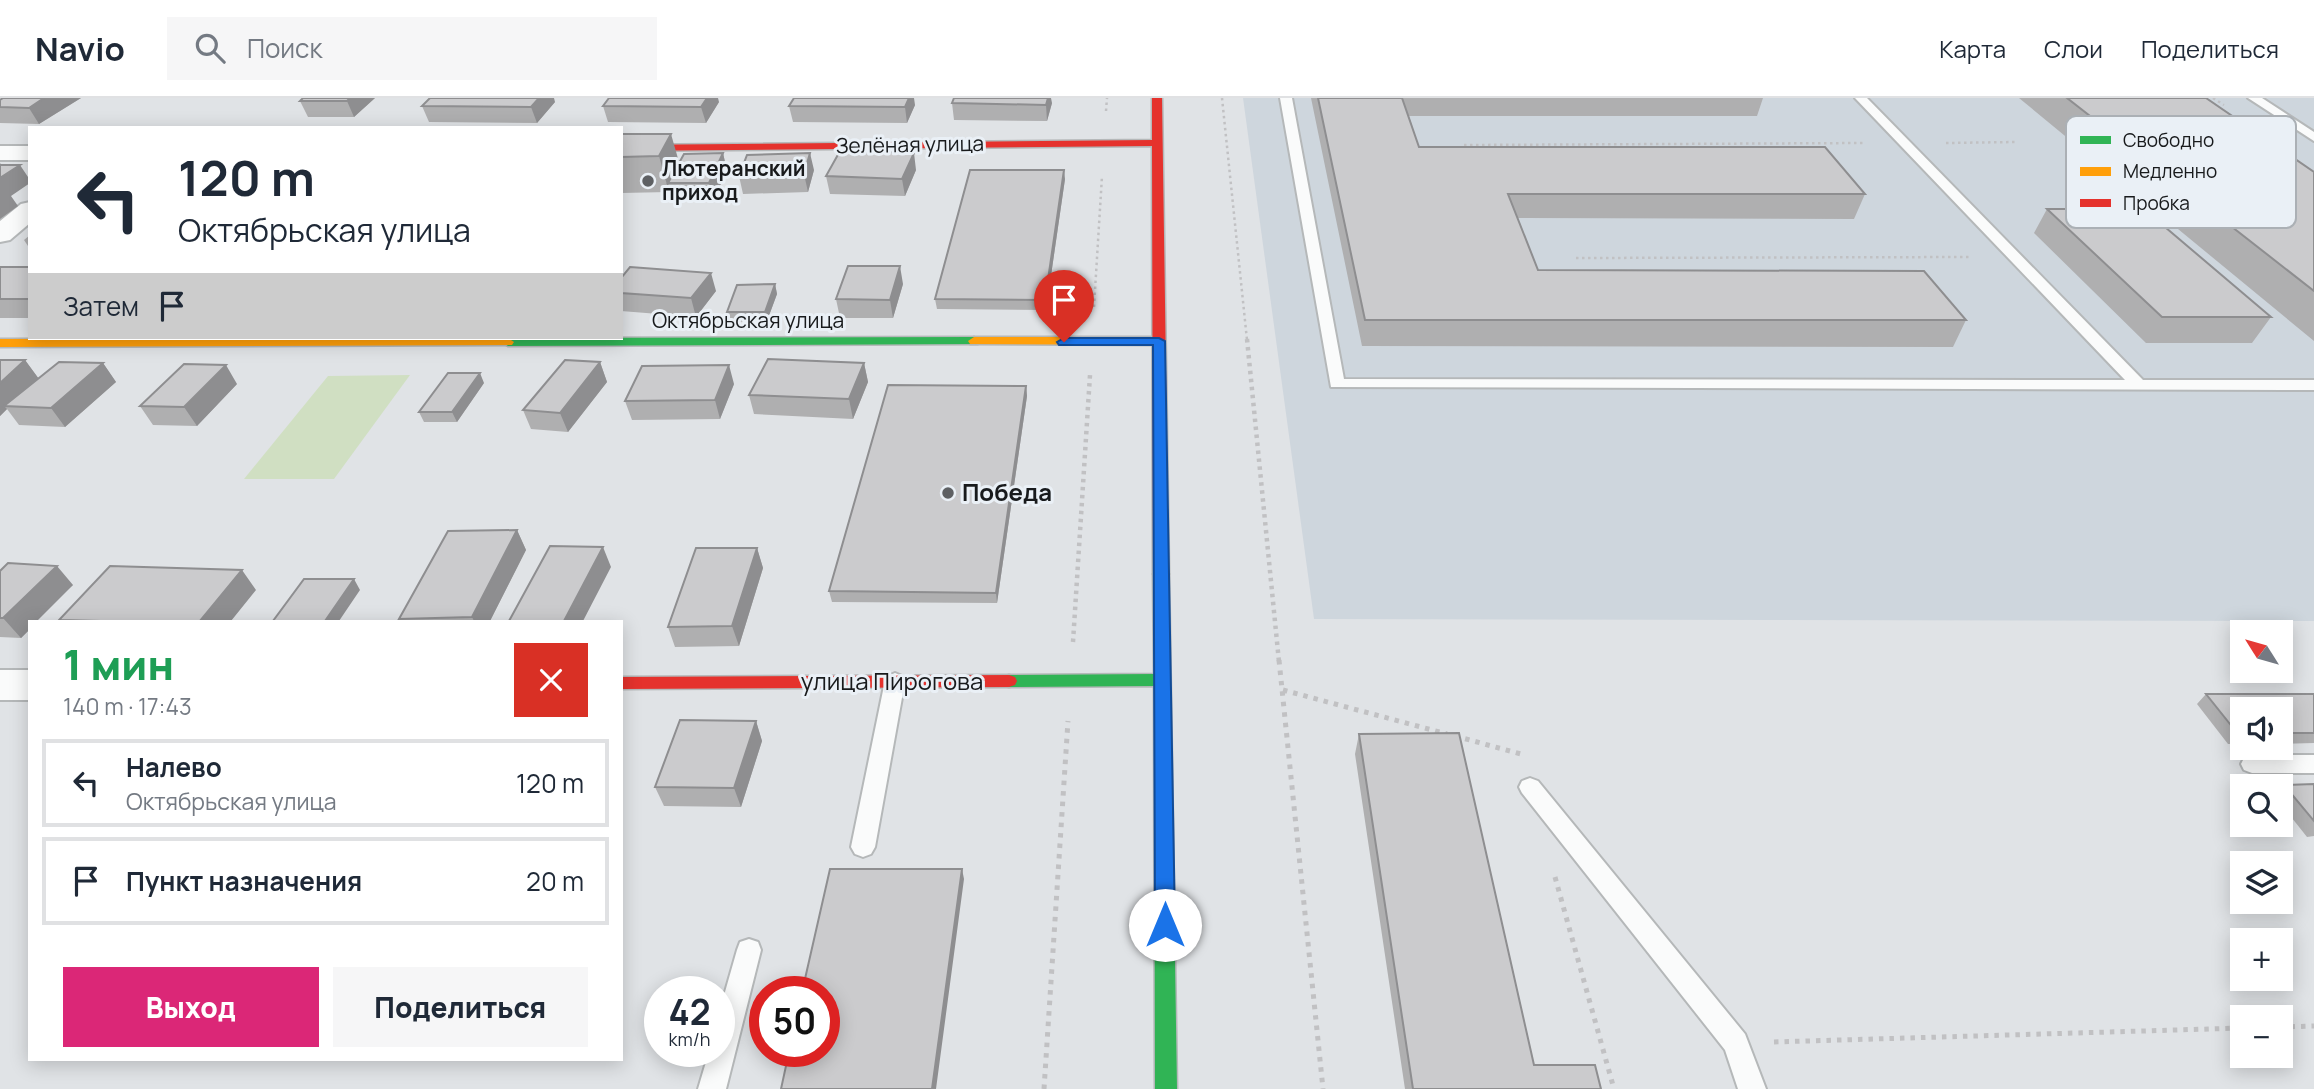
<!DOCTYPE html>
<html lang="ru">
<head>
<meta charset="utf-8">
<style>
	body { margin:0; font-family:Manrope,sans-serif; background:#f6f6f7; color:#1f2937; height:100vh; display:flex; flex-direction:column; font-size:26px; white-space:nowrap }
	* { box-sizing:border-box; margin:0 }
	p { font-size:23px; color:#747a83 }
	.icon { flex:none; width:38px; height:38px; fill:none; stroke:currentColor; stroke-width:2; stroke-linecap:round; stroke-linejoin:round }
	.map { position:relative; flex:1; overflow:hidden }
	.details { position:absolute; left:28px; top:522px; width:595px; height:441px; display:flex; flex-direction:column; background:#fff; border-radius:0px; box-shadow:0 4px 18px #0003 }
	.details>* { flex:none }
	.hud { position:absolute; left:28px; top:28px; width:595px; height:214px; border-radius:0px; box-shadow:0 4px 18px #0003; background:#fff; color:#1f2937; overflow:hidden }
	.needle { width:46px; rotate:307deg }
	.buttons { position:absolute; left:2230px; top:522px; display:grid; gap:14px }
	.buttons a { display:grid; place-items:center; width:63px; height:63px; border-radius:0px; background:#fff; box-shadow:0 4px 18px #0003; font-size:35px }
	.speed { position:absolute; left:644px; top:878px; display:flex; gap:14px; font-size:35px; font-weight:700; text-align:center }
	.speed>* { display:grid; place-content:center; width:91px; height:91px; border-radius:50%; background:#fff; box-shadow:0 4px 18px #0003; line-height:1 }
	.speed small { font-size:18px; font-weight:400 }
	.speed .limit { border:10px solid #d22; background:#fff; color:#111 }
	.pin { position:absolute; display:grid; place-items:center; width:60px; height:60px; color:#fff; margin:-72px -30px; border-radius:50% 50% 50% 0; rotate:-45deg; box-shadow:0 0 7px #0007 }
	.pin .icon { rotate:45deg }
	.me { position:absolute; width:77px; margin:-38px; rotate:0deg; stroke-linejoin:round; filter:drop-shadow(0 0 5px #0008) }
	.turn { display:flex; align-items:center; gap:24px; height:147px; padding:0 35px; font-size:32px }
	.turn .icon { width:91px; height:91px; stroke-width:2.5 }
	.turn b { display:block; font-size:49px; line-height:60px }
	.then { display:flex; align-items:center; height:66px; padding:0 35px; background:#0003; gap:14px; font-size:26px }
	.round { display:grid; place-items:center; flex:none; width:74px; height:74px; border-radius:0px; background:#f6f6f7 }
	.overview { display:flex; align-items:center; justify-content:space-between; height:119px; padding:0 35px }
	h1 { font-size:42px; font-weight:800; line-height:52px; color:#1e9e55 }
	.button { display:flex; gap:14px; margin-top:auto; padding:14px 35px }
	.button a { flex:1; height:80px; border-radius:0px; background:#db2777; color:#fff; font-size:28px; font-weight:800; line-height:80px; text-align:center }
	.button a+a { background:#f6f6f7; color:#1f2937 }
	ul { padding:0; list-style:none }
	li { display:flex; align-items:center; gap:21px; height:88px; margin:0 14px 10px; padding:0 21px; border:4px solid #e0e1e3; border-radius:0px }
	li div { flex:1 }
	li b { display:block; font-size:26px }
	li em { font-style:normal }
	header { display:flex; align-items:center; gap:42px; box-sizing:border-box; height:98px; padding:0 35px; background:#fff; border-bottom:2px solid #e0e1e3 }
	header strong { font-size:33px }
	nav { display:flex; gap:38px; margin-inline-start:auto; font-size:24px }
	.search { width:490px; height:63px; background:#f6f6f7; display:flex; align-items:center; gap:18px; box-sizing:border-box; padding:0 24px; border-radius:0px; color:#747a83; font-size:26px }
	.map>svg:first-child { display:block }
</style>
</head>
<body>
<header>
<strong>Navio</strong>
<div class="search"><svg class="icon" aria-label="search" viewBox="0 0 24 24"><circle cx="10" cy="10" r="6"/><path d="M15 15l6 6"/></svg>Поиск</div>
<nav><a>Карта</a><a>Слои</a><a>Поделиться</a></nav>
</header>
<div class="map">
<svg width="2314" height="991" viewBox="0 0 2314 991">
	<rect width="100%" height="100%" fill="#e0e3e6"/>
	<path fill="#ced6dd" d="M 1243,0 L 2314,0 L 2314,523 L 1314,521 Z"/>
	<path fill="#d0dfc2" d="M 410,277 L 334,381 L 244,381 L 328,278 Z"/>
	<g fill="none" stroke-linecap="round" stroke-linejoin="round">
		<g stroke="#b5b8b9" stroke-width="4">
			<path id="lane" d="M 1280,0 L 1292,0 L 1344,281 L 2125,282 L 1855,0 L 1867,0 L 2143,282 L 2314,282 L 2314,292 L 1331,289 Z
				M 2248,0 L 2262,0 L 2314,34 L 2314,43 Z
				M 895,575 L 902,578 L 905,583 L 875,749 L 871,756 L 863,759 L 855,756 L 851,749 L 885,583 L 888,578 Z
				M 2252,657 L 2314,657 L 2314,675 L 2252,675 L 2244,672 L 2241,666 L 2244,660 Z
				M 1530,680 L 1538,683 L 1745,936 L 1766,991 L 1738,991 L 1725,952 L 1522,695 L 1519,689 L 1522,683 Z
				M 749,841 L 758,844 L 761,852 L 726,991 L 698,991 L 709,954 L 719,954 L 719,915 L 737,852 L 740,844 Z"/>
		</g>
		<g stroke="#b5b8b9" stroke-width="4">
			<path id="street" d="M 0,48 L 30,48 L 30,62 L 0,62 Z
				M 30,104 L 30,125 L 10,142 L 0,144 L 0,123 L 21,106 Z
				M 0,572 L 30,572 L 30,602 L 0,602 Z"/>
		</g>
		<g stroke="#b5b8b9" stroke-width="3">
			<path id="fast" d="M 974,239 L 980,243 L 978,246 L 508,248 L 502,244 L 508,240 Z
				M 1161,471 L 1169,476 L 1177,991 L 1155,991 L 1154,588 L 1009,589 L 1003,587 L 1001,583 L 1003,579 L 1009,577 L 1154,576 L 1153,476 Z"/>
		</g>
		<g stroke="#b5b8b9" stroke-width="3">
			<path id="slow" d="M 974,239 L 1159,239 L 1165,243 L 1159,247 L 970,246 L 968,243 Z
				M 508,240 L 514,244 L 512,247 L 0,249 L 0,241 Z"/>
		</g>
		<g stroke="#b5b8b9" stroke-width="3">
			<path id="jam" d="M 1152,0 L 1162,0 L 1169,476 L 1161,481 L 1153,476 L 1152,48 L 621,53 L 621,47 L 1152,42 Z
				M 1009,577 L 1015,579 L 1017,583 L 1015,587 L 1009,589 L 621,591 L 621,579 Z"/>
		</g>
		<path stroke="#c1c1c3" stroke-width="2.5" stroke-dasharray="2.5 3.5" stroke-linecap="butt" d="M 1222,0 L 1247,242
			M 2213,0 L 2224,7
			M 1106,13 L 1107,0
			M 1946,45 L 2015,44
			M 1464,47 L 1864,45
			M 1576,160 L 1972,159
			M 1094,209 L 1102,78"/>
		<path stroke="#c1c1c3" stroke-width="4.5" stroke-dasharray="3.5 4.5" stroke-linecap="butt" d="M 1247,241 L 1279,564
			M 1073,544 L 1090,277"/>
		<path stroke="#c1c1c3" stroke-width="5" stroke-dasharray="4.5 6" stroke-linecap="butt" d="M 1279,562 L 1323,991
			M 1283,592 L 1447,636
			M 1455,638 L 1521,656
			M 1555,779 L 1614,991
			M 2280,929 L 2314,928
			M 1774,944 L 2242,930
			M 1044,991 L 1068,623"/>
		<use href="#lane" fill="#fafbfb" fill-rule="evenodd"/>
		<use href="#street" fill="#fafbfb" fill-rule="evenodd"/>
		<use href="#fast" fill="#30b455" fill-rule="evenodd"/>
		<use href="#slow" fill="#ff9f0a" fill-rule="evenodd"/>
		<use href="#jam" fill="#e5322d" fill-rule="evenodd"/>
	</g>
	<path fill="#afafb0" d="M 3,0 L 81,0 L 39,26 L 0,25 L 0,2 Z
		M 375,0 L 354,19 L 308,19 L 300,3 Z
		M 1311,0 L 1763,0 L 1757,18 L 1409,18 L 1419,49 L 1865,96 L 1854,121 L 1518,120 L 1538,172 L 1966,222 L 1953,249 L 1362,248 Z
		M 2019,0 L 2206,0 L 2314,74 L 2314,243 Z
		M 555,4 L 537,25 L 429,24 L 422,8 Z
		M 719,4 L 706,25 L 608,24 L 603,8 Z
		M 952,5 L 1052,5 L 1047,23 L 954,22 Z
		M 915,7 L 907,25 L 793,24 L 789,8 Z
		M 621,36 L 679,64 L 723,55 L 727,73 L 713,102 L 673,103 L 670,92 L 669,94 L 621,95 Z
		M 814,72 L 808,94 L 743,96 L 739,78 Z
		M 916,72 L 905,98 L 830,96 L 826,78 Z
		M 1065,81 L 1046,212 L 937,211 L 935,201 Z
		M 2047,111 L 2271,219 L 2252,245 L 2146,245 L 2034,135 Z
		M 30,137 L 30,151 L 24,142 Z
		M 0,169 L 30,169 L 30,220 L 0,220 Z
		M 621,180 L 716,193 L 696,219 L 621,213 Z
		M 775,186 L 777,196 L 767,223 L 730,224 L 727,214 Z
		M 903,186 L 893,220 L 840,220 L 836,201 Z
		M 0,262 L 25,262 L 38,280 L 103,265 L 116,284 L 65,329 L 19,327 L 7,311 L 0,318 Z
		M 600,264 L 607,284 L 568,334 L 531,331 L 523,312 Z
		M 864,265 L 868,284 L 853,321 L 754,316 L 749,297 Z
		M 484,285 L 457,324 L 424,324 L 419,314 Z
		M 237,286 L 197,328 L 153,327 L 140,308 Z
		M 734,286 L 720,321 L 632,322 L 625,303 Z
		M 1026,288 L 1027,298 L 997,505 L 832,504 L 829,493 Z
		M 517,432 L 526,452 L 490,523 L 400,523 L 399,521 Z
		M 757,450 L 763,470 L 739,548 L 675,549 L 668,529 Z
		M 0,473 L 73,487 L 30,523 L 30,531 L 21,540 L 0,539 Z
		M 2206,596 L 2314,596 L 2314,645 L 2280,646 L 2280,611 L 2242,611 L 2242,646 L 2228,646 L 2197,606 Z
		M 756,623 L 762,643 L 741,709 L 664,708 L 655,689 Z
		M 1359,636 L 1534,967 L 1601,991 L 1405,991 L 1355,656 Z
		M 2314,686 L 2314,738 L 2307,739 L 2280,705 L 2280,690 L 2284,687 Z"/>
	<path fill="#8e8e90" d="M 44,0 L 81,0 L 39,26 L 29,10 Z
		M 350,0 L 375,0 L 354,19 L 347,3 Z
		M 539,0 L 554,0 L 555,4 L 537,25 L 531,9 Z
		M 707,0 L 718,0 L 719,4 L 706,25 L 701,9 Z
		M 909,0 L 914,0 L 915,7 L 907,25 L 905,9 Z
		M 1048,0 L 1051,0 L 1052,5 L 1047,23 L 1046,7 Z
		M 671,36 L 681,71 L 668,85 L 670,92 L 669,94 L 659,58 Z
		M 723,55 L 727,73 L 713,102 L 709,85 Z
		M 810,55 L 814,72 L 808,94 L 804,76 Z
		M 914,55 L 916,72 L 905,98 L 902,81 Z
		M 0,65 L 7,76 L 20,67 L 30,82 L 30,85 L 11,98 L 18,108 L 0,121 Z
		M 1064,72 L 1065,81 L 1046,212 L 1045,202 Z
		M 900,168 L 903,186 L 893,220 L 890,202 Z
		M 711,175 L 716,193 L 696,219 L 691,200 Z
		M 775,186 L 777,196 L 767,223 L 765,214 Z
		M 25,262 L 39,281 L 4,308 L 7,311 L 0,318 L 0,285 Z
		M 600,264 L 607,284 L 568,334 L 560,315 Z
		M 103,265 L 116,284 L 65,329 L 51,310 Z
		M 864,265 L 868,284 L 853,321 L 849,301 Z
		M 226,267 L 237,286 L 197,328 L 184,309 Z
		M 729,267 L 734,286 L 720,321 L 715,302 Z
		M 480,275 L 484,285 L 457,324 L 452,314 Z
		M 1026,288 L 1027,298 L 997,505 L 996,495 Z
		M 517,432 L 526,452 L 490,523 L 474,523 L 472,519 Z
		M 603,449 L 611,469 L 583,523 L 564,523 Z
		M 757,450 L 763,470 L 739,548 L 732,528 Z
		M 57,468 L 73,487 L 37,523 L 30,523 L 30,531 L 21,540 L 3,520 Z
		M 242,472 L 256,492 L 231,523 L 200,523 Z
		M 354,481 L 360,492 L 339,523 L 325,523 Z
		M 756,623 L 762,643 L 741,709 L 734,690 Z
		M 962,771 L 964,781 L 936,991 L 932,991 Z"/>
	<path fill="#cbcbcd" stroke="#8e8e90" stroke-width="2" d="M 3,0 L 44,0 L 29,10 L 0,9 L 0,2 Z
		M 303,0 L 350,0 L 347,3 L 300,3 Z
		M 430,0 L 539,0 L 531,9 L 422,8 Z
		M 609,0 L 707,0 L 701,9 L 603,8 Z
		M 794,0 L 909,0 L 905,9 L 789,8 Z
		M 954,0 L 1048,0 L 1046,7 L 952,5 Z
		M 1318,0 L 1402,0 L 1419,49 L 1825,49 L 1865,96 L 1508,96 L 1538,172 L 1924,173 L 1966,222 L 1365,222 Z
		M 2067,0 L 2206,0 L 2314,74 L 2314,193 Z
		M 621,36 L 671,36 L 659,58 L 621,59 Z
		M 840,53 L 914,55 L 902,81 L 826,78 Z
		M 723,55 L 709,85 L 668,85 L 684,56 Z
		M 810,55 L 804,76 L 739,78 L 747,57 Z
		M 0,67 L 20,67 L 0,80 Z
		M 970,72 L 1064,72 L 1045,202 L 935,201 Z
		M 2047,111 L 2075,111 L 2083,118 L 2152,118 L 2271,219 L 2162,219 Z
		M 848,168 L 900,168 L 890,202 L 836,201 Z
		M 0,169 L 30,169 L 30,201 L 0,201 Z
		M 630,169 L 711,175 L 691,200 L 621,195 L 621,180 Z
		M 775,186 L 765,214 L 727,214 L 737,187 Z
		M 768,261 L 864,265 L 849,301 L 749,297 Z
		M 0,262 L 25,262 L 0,285 Z
		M 565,262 L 600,264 L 560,315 L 523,312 Z
		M 59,264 L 103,265 L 51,310 L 4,308 Z
		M 184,266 L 226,267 L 184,309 L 140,308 Z
		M 729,267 L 715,302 L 625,303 L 642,268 Z
		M 448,275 L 480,275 L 452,314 L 419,314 Z
		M 888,287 L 1026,288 L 996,495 L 829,493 Z
		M 517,432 L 472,519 L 399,521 L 448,433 Z
		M 550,448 L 603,449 L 564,523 L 509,523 Z
		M 696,450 L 757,450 L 732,528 L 668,529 Z
		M 8,465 L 57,468 L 3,520 L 0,520 L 0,473 Z
		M 110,468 L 242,472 L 200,523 L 101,523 L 59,522 Z
		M 304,481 L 354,481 L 325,523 L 273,523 Z
		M 2206,596 L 2314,596 L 2314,635 L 2280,635 L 2280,611 L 2242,611 L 2242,636 L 2238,636 Z
		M 680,622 L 756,623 L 734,690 L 655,689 Z
		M 1459,635 L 1534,967 L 1595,967 L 1601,991 L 1413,991 L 1359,636 Z
		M 2314,686 L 2314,723 L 2284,687 Z
		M 830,771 L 962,771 L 932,991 L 781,991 L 789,954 L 824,954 L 824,894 L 802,894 Z"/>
	<path fill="#1a73e8" stroke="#114b97" stroke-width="2" d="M 1064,240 L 1159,240 L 1165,243 L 1175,827 L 1172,834 L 1165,836 L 1157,834 L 1155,827 L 1153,247 L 1059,247 L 1057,244 Z"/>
	<g fill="#5e6063" stroke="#eaf0f6" stroke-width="2.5">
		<circle cx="648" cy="83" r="7"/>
		<circle cx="948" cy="395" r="7"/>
	</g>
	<g text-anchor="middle" stroke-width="6" stroke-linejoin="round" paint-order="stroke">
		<g font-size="21" fill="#181a1c" stroke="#eaf0f6">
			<text transform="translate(910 47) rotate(-1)" y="7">Зелёная улица</text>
			<text x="748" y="230">Октябрьская улица</text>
		</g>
		<g font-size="21" font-weight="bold" fill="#181a1c" stroke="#eaf0f6" text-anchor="start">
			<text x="662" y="78">Лютеранский<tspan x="662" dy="24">приход</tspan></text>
		</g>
		<g font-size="24" font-weight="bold" fill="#181a1c" stroke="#eaf0f6" text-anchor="start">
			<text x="962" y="403">Победа</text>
		</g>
		<g font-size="24" fill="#181a1c" stroke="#eaf0f6">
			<text x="892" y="592">улица Пирогова</text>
		</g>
	</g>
	<rect x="2066" y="18" width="230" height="112" rx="10" fill="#eaf0f6" stroke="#abb0b5" stroke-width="2"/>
	<rect x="2080" y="38" width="31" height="8" fill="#30b455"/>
	<rect x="2080" y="69" width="31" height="9" fill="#ff9f0a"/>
	<rect x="2080" y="101" width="31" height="8" fill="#e5322d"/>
	<g font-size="19" fill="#181a1c">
		<text x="2123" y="49">Свободно</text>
		<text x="2123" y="80">Медленно</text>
		<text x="2123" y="112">Пробка</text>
	</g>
</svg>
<div class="buttons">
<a><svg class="needle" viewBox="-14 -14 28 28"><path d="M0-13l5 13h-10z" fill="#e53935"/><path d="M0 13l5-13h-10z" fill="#747a83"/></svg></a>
<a><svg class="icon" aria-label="sound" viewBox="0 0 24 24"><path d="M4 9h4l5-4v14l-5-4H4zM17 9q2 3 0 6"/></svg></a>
<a><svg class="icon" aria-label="search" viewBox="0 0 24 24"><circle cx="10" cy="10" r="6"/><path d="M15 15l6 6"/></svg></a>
<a><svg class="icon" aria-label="layers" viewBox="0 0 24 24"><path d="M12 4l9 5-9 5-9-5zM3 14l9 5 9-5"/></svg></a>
<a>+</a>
<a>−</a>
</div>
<div class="speed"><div>42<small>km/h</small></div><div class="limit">50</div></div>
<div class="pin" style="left:1064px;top:244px;background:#d93025"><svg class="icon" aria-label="arrive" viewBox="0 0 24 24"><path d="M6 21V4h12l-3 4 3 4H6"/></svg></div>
<svg class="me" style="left:1165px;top:827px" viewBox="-20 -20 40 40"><circle r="19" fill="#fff"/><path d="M0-13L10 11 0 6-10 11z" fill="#1a73e8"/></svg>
<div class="hud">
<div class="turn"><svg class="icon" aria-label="left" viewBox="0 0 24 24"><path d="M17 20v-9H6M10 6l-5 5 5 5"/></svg><div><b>120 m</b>Октябрьская улица</div></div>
<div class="then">Затем<svg class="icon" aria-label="arrive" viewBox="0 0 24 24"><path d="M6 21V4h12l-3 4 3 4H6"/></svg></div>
</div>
<section class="details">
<div class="overview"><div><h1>1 мин</h1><p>140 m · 17:43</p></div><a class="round" style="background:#d93025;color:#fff"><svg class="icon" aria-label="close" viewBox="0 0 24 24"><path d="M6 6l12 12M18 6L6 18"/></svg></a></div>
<ul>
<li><svg class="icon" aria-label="left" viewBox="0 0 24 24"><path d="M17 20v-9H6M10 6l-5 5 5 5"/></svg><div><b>Налево</b><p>Октябрьская улица</p></div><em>120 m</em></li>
<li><svg class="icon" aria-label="arrive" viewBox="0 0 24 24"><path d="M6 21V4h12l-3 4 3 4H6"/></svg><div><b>Пункт назначения</b></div><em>20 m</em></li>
</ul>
<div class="button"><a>Выход</a><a>Поделиться</a></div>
</section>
</div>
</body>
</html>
